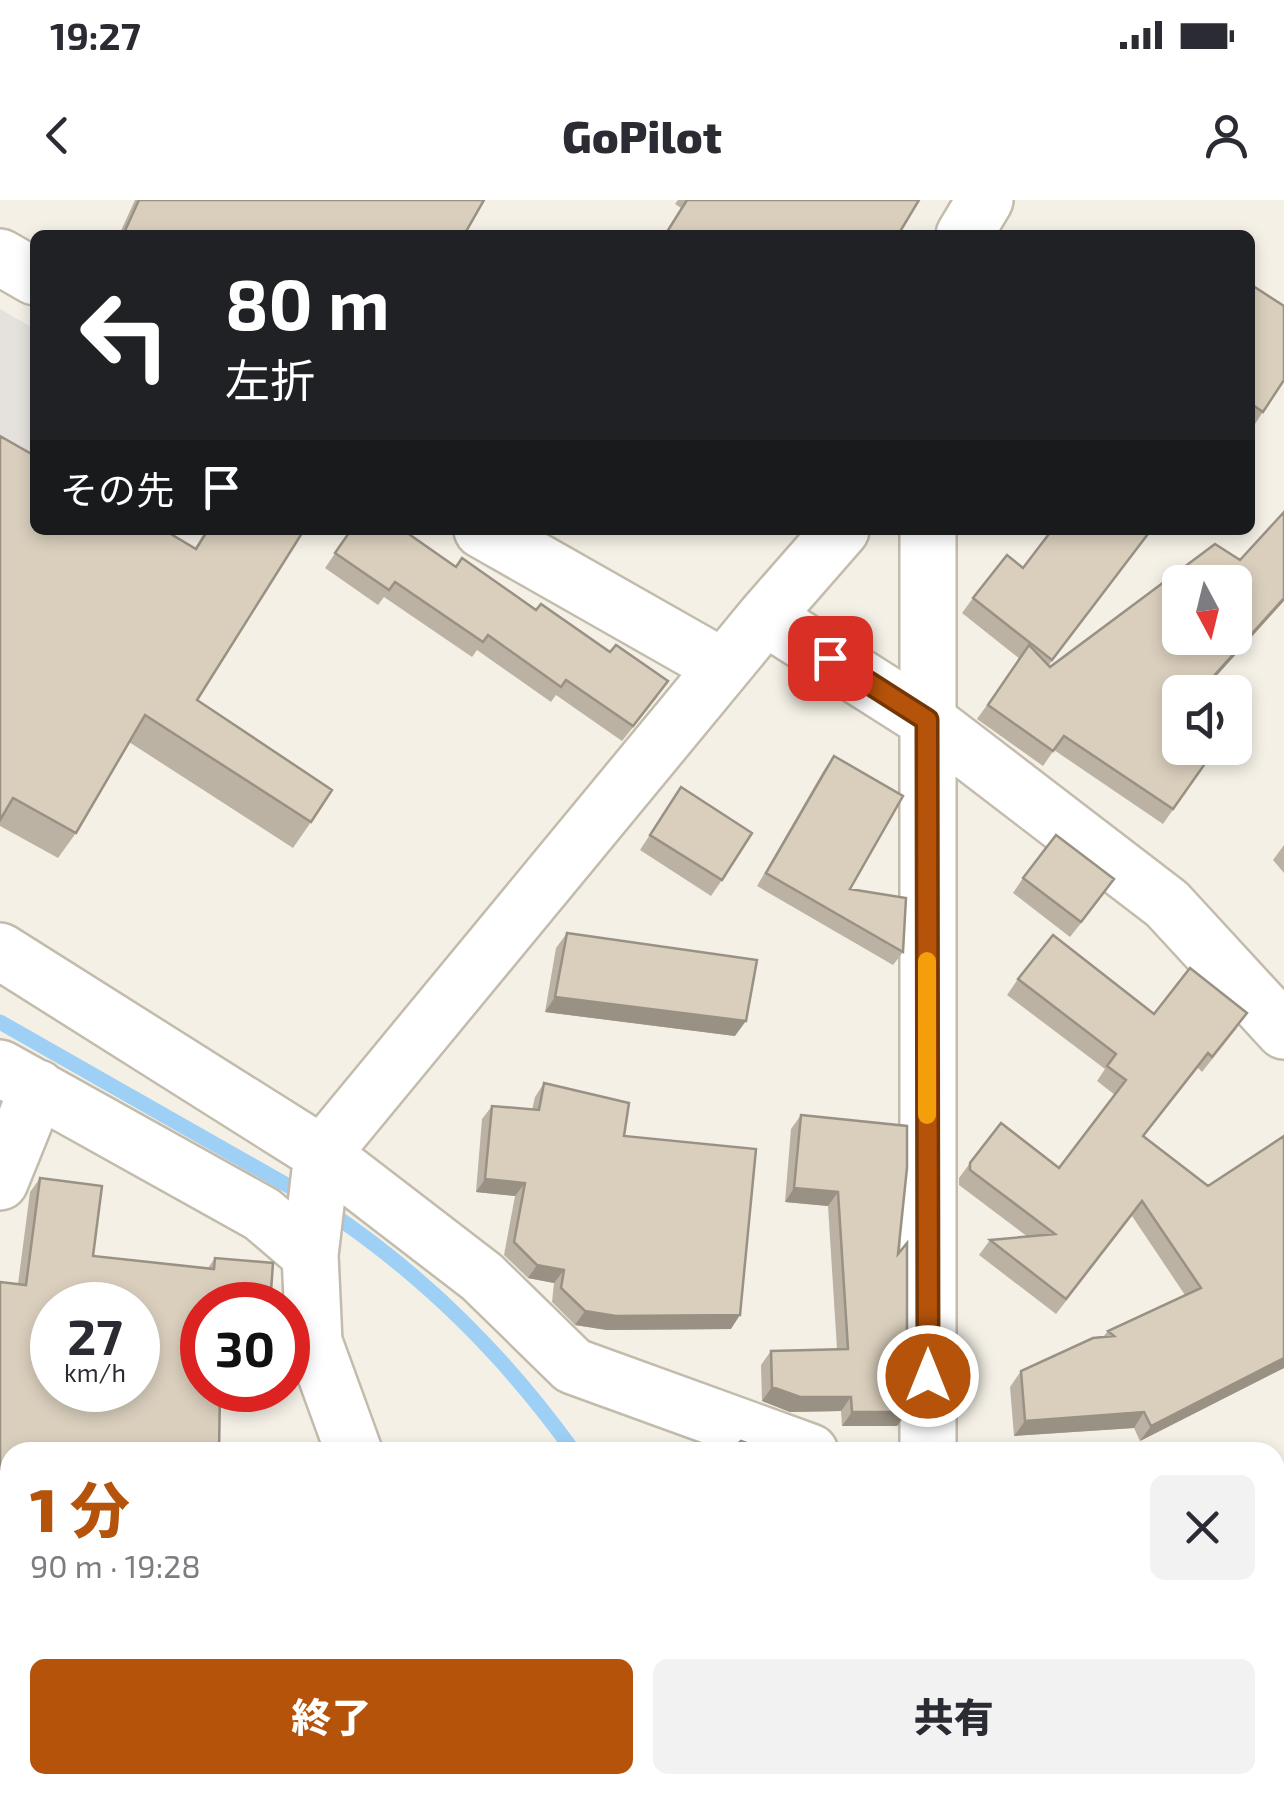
<!DOCTYPE html>
<html lang="ja">
<head>
<meta charset="utf-8">
<style>
	body { margin:0; font-family:"Exo 2","Noto Sans JP",sans-serif; background:#f2f2f3; color:#2b2b33; height:100vh; display:flex; flex-direction:column; font-size:38px; white-space:nowrap }
	* { box-sizing:border-box; margin:0 }
	p { font-size:32px; color:#7c7c81 }
	.icon { flex:none; width:55px; height:55px; fill:none; stroke:currentColor; stroke-width:2; stroke-linecap:round; stroke-linejoin:round }
	.map { position:relative; flex:1; overflow:hidden }
	.details { position:absolute; left:0px; top:1242px; width:1285px; height:352px; display:flex; flex-direction:column; background:#fff; border-radius:30px 30px 0 0; box-shadow:0 5px 15px #0003 }
	.details>* { flex:none }
	.banner { position:absolute; left:30px; top:30px; width:1225px; height:305px; border-radius:15px; box-shadow:0 5px 15px #0003; background:#202124; color:#fff; overflow:hidden }
	.needle { width:65px; rotate:173deg }
	.fabs { position:absolute; left:1162px; top:365px; display:grid; gap:20px }
	.fabs a { display:grid; place-items:center; width:90px; height:90px; border-radius:15px; background:#fff; box-shadow:0 5px 15px #0003; font-size:50px }
	.speed { position:absolute; left:30px; top:1082px; display:flex; gap:20px; font-size:50px; font-weight:700; text-align:center }
	.speed>* { display:grid; place-content:center; width:130px; height:130px; border-radius:50%; background:#fff; box-shadow:0 5px 15px #0003; line-height:1 }
	.speed small { font-size:25px; font-weight:400 }
	.speed .limit { border:15px solid #d22; background:#fff; color:#111 }
	.pin { position:absolute; display:grid; place-items:center; width:85px; height:85px; color:#fff; margin:-42px; border-radius:20px; box-shadow:0 5px 15px #0006 }
	.me { position:absolute; width:110px; margin:-55px; rotate:0deg; stroke-linejoin:round; filter:drop-shadow(0 0 8px #0008) }
	.turn { display:flex; align-items:center; gap:35px; height:210px; padding:0 30px; font-size:45px }
	.turn .icon { width:130px; height:130px; stroke-width:2.5 }
	.turn b { display:block; font-size:70px; line-height:85px }
	.then { display:flex; align-items:center; height:95px; padding:0 30px; background:#0003; gap:20px; font-size:38px }
	.round { display:grid; place-items:center; flex:none; width:105px; height:105px; border-radius:15px; background:#f2f2f3 }
	.head { display:flex; align-items:center; justify-content:space-between; height:170px; padding:0 30px }
	h1 { font-size:60px; font-weight:800; line-height:75px; color:#b45309 }
	.button { display:flex; gap:20px; margin-top:auto; padding:20px 30px }
	.button a { flex:1; height:115px; border-radius:15px; background:#b45309; color:#fff; font-size:40px; font-weight:800; line-height:115px; text-align:center }
	.button a+a { background:#f2f2f3; color:#2b2b33 }
	.status { display:flex; justify-content:space-between; align-items:center; height:70px; padding:0 50px; background:#fff; direction:ltr }
	.status svg { height:28px; fill:currentColor }
	header { display:flex; justify-content:space-between; align-items:center; height:130px; padding:0 30px; background:#fff; font-size:45px; font-weight:800 }
	.map>svg:first-child { display:block }
</style>
</head>
<body>
<div class="status"><b>19:27</b><svg viewBox="0 0 49 12"><path d="M0 12V9h3v3zM5 12V6h3v6zM10 12V3h3v9zM15 12V0h3v12zM26 1h20v11H26zM47 4h2v5h-2z"/></svg></div>
<header><svg class="icon" aria-label="back" viewBox="0 0 24 24"><path d="M15 5l-7 7 7 7"/></svg>GoPilot<svg class="icon" aria-label="person" viewBox="0 0 24 24"><circle cx="12" cy="8" r="4"/><path d="M4 21q1-7 8-7t8 7"/></svg></header>
<div class="map">
<svg width="1284" height="1594" viewBox="0 0 1284 1594">
	<rect width="100%" height="100%" fill="#f4f0e6"/>
	<path fill="#e5e2de" d="M 0,109 L 35,129 L 35,268 L 0,249 Z"/>
	<path fill="#9ed0f6" d="M 10,1307 L 10,1527 L 0,1530 L 0,1310 Z"/>
	<g fill="none" stroke-linecap="round" stroke-linejoin="round">
		<path stroke="#9ed0f6" stroke-width="15" d="M 0,822 L 306,996
			M 325,1009 C 425,1076 504,1155 574,1252
			M 816,1585 L 823,1594"/>
		<g stroke="#c3bbab" stroke-width="60">
			<path id="minor" d="M 964,35 L 985,0
				M 0,57 L 35,77
				M 482,330 L 723,467
				M 765,417 L 927,520 L 1167,704 L 1284,831
				M 0,751 L 322,954 L 482,1077 L 573,1166 L 810,1252
				M 0,868 L 262,1014 L 310,1055
				M 0,982 L 38,888
				M 354,1252 L 314,1142 L 310,1055 L 322,954 L 765,417 L 841,330
				M 928,1252 L 928,330
				M 0,1570 L 10,1567
				M 290,1585 L 291,1594
				M 461,1585 L 463,1594
				M 1035,1585 L 1039,1594"/>
		</g>
		<use href="#minor" stroke="#fff" stroke-width="55"/>
	</g>
	<path fill="#bbb2a3" d="M 135,0 L 484,0 L 464,35 L 119,35 Z
		M 678,0 L 919,0 L 898,35 L 664,35 L 681,8 L 675,4 Z
		M 1250,84 L 1284,180 L 1253,227 L 1250,225 Z
		M 0,236 L 195,348 L 206,330 L 304,330 L 197,500 L 311,622 L 293,648 L 129,542 L 76,633 L 58,658 L 0,626 Z
		M 351,330 L 456,367 L 536,410 L 658,496 L 622,541 L 556,495 L 551,502 L 477,450 L 472,457 L 384,397 L 378,405 L 325,368 Z
		M 1152,330 L 1049,465 L 1203,491 L 1216,548 L 1163,624 L 1054,550 L 1043,566 L 977,519 L 1020,459 L 962,413 L 973,398 L 1023,368 Z
		M 834,556 L 850,689 L 903,752 L 893,765 L 757,686 L 824,570 Z
		M 681,587 L 722,680 L 711,696 L 640,650 Z
		M 1284,645 L 1284,673 L 1273,660 Z
		M 1023,678 L 1103,695 L 1070,737 L 1013,693 Z
		M 567,733 L 735,836 L 545,812 L 556,748 Z
		M 1018,779 L 1154,814 L 1237,828 L 1202,872 L 1198,868 L 1144,936 L 1284,1168 L 1140,1241 L 1134,1228 L 1014,1236 L 1010,1187 L 1021,1171 L 1103,1137 L 1108,1131 L 1185,1095 L 1132,1016 L 1056,1114 L 979,1055 L 990,1040 L 1028,1037 L 959,985 L 959,978 L 970,963 L 1059,968 L 1115,895 L 1097,881 L 1105,869 L 1007,795 Z
		M 544,883 L 624,936 L 731,1129 L 607,1130 L 575,1125 L 552,1102 L 554,1083 L 528,1078 L 504,1055 L 515,996 L 476,992 L 482,919 L 492,906 L 532,910 L 535,897 Z
		M 801,915 L 898,1054 L 907,1212 L 897,1226 L 842,1226 L 841,1211 L 790,1212 L 762,1201 L 761,1165 L 771,1151 L 837,1149 L 828,1006 L 785,1002 L 791,929 Z
		M 40,978 L 93,1056 L 208,1068 L 215,1058 L 273,1063 L 10,1252 L 10,1287 L 0,1287 L 0,1082 L 18,1084 L 30,992 Z
		M 918,1585 L 1004,1585 L 1010,1594 L 924,1594 Z
		M 1082,1585 L 1275,1585 L 1284,1594 L 1086,1594 Z"/>
	<path fill="#999184" d="M 1284,398 L 1284,401 L 1202,492 L 1199,492 Z
		M 555,797 L 746,821 L 735,836 L 545,812 Z
		M 485,979 L 525,983 L 515,996 L 476,992 Z
		M 794,988 L 838,992 L 828,1006 L 785,1002 Z
		M 537,1065 L 564,1070 L 554,1083 L 528,1078 Z
		M 585,1111 L 740,1115 L 731,1129 L 607,1130 L 575,1125 Z
		M 1284,1158 L 1284,1168 L 1140,1241 L 1151,1226 Z
		M 772,1187 L 851,1197 L 841,1211 L 790,1212 L 762,1201 Z
		M 852,1212 L 907,1212 L 897,1226 L 842,1226 Z
		M 1144,1212 L 1134,1228 L 1014,1236 L 1025,1221 Z
		M 0,1273 L 10,1273 L 10,1287 L 0,1287 Z"/>
	<path fill="#dacfbd" stroke="#999184" stroke-width="2.5" fill-rule="evenodd" d="M 139,0 L 484,0 L 464,35 L 123,35 Z
		M 687,0 L 919,0 L 898,35 L 665,35 Z
		M 1250,84 L 1284,106 L 1284,180 L 1263,212 L 1250,203 Z
		M 0,236 L 35,256 L 35,330 L 164,330 L 196,349 L 208,330 L 304,330 L 197,500 L 332,590 L 311,622 L 145,515 L 76,633 L 13,598 L 0,620 Z
		M 1284,312 L 1284,398 L 1201,490 L 1205,492 L 1180,492 L 1180,548 L 1216,548 L 1173,609 L 1064,536 L 1053,551 L 988,505 L 1029,445 L 1050,467 L 1215,344 L 1240,360 ZM 1180,382 L 1235,382 L 1235,438 L 1180,438 Z
		M 351,330 L 403,330 L 456,367 L 462,358 L 536,410 L 541,404 L 610,452 L 616,445 L 668,481 L 633,526 L 566,480 L 561,487 L 488,435 L 483,442 L 395,382 L 389,390 L 335,353 Z
		M 1052,330 L 1151,330 L 1052,460 L 973,398 L 1007,355 L 1023,368 Z
		M 834,556 L 903,596 L 850,689 L 906,698 L 903,752 L 766,673 Z
		M 681,587 L 752,633 L 722,680 L 650,635 Z
		M 1056,635 L 1114,679 L 1081,722 L 1023,678 Z
		M 567,733 L 757,760 L 746,821 L 555,797 Z
		M 1053,735 L 1154,814 L 1190,768 L 1247,813 L 1212,857 L 1208,853 L 1143,936 L 1208,986 L 1284,936 L 1284,1158 L 1151,1226 L 1144,1212 L 1025,1221 L 1021,1171 L 1093,1138 L 1114,1136 L 1108,1131 L 1201,1088 L 1142,1001 L 1066,1099 L 990,1040 L 1055,1034 L 970,970 L 970,963 L 1001,923 L 1059,968 L 1126,880 L 1107,866 L 1116,854 L 1018,779 Z
		M 544,883 L 629,903 L 624,936 L 756,949 L 740,1115 L 616,1116 L 585,1111 L 561,1088 L 564,1070 L 537,1065 L 514,1042 L 525,983 L 485,979 L 492,906 L 539,910 Z
		M 801,915 L 907,926 L 907,968 L 898,1054 L 907,1043 L 907,1212 L 852,1212 L 851,1197 L 800,1197 L 772,1187 L 771,1151 L 848,1149 L 838,992 L 794,988 Z
		M 40,978 L 102,986 L 93,1056 L 214,1069 L 215,1058 L 273,1063 L 270,1105 L 202,1105 L 202,1190 L 220,1190 L 219,1252 L 10,1252 L 10,1273 L 0,1273 L 0,1082 L 26,1085 ZM 52,1105 L 138,1105 L 138,1190 L 52,1190 Z
		M 741,1241 L 769,1251 L 770,1252 L 728,1252 Z
		M 1284,1500 L 1284,1594 L 1103,1594 L 1099,1585 L 1275,1585 L 1275,1502 Z
		M 674,1585 L 771,1585 L 776,1590 L 772,1594 L 663,1594 Z
		M 929,1585 L 1004,1585 L 1010,1594 L 935,1594 Z"/>
	<g fill="none" stroke-linecap="round" stroke-linejoin="round">
		<g stroke="#753606" stroke-width="25">
			<path id="route" d="M 830,458 L 927,520 L 928,1176"/>
		</g>
		<use href="#route" stroke="#b45309" stroke-width="18"/>
		<path stroke="#f59e0b" stroke-width="18" d="M 927,761 L 927,915"/>
	</g>
</svg>
<div class="fabs">
<a><svg class="needle" viewBox="-14 -14 28 28"><path d="M0-13l5 13h-10z" fill="#e53935"/><path d="M0 13l5-13h-10z" fill="#7c7c81"/></svg></a>
<a><svg class="icon" aria-label="sound" viewBox="0 0 24 24"><path d="M4 9h4l5-4v14l-5-4H4zM17 9q2 3 0 6"/></svg></a>
</div>
<div class="speed"><div>27<small>km/h</small></div><div class="limit">30</div></div>
<div class="pin" style="left:830px;top:458px;background:#d93025"><svg class="icon" aria-label="arrive" viewBox="0 0 24 24"><path d="M6 21V4h12l-3 4 3 4H6"/></svg></div>
<svg class="me" style="left:928px;top:1176px" viewBox="-20 -20 40 40"><circle r="17" fill="#b45309" stroke="#fff" stroke-width="3"/><path d="M0-11L8 9 0 5-8 9z" fill="#fff"/></svg>
<div class="banner">
<div class="turn"><svg class="icon" aria-label="left" viewBox="0 0 24 24"><path d="M17 20v-9H6M10 6l-5 5 5 5"/></svg><div><b>80 m</b>左折</div></div>
<div class="then">その先<svg class="icon" aria-label="arrive" viewBox="0 0 24 24"><path d="M6 21V4h12l-3 4 3 4H6"/></svg></div>
</div>
<section class="details">
<div class="head"><div><h1>1 分</h1><p>90 m · 19:28</p></div><a class="round"><svg class="icon" aria-label="close" viewBox="0 0 24 24"><path d="M6 6l12 12M18 6L6 18"/></svg></a></div>
<div class="button"><a>終了</a><a>共有</a></div>
</section>
</div>
</body>
</html>
